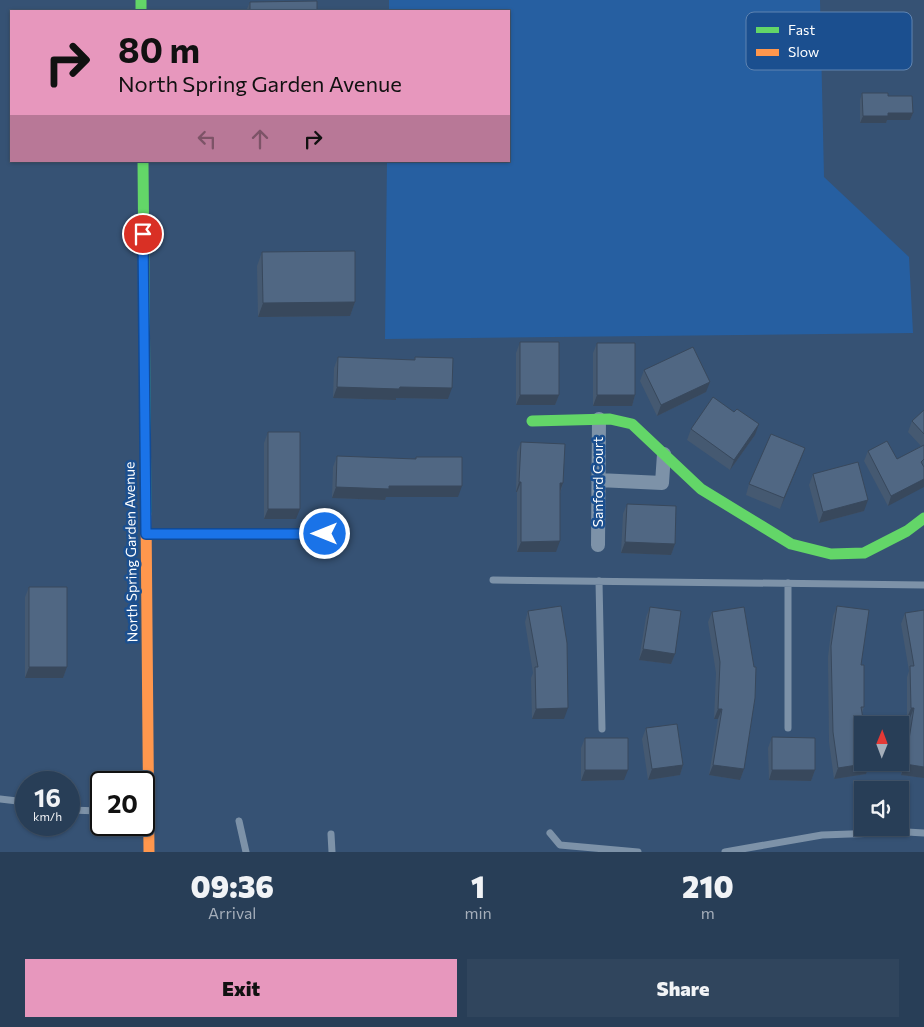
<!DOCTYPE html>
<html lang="en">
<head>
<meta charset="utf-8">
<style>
	body { margin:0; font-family:Commissioner,sans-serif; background:#30455d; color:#f1f3f6; height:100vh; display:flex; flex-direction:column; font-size:19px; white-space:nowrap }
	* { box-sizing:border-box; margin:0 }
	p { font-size:16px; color:#a5aeba }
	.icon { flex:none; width:28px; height:28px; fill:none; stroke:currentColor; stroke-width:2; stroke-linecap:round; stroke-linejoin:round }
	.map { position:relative; height:852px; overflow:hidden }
	.panel { display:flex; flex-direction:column; background:#283e57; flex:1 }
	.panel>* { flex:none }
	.hud { position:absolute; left:10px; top:10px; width:500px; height:152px; border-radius:0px; box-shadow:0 1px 4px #0004,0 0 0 1px #44576d; background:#e797bd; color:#111; overflow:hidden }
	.needle { width:32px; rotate:1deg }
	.tools { position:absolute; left:854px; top:716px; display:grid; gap:10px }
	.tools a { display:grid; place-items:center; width:55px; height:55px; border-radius:0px; background:#283e57; box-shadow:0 1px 4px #0004,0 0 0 1px #44576d; font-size:25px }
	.speed { position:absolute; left:15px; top:771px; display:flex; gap:10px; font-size:25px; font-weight:700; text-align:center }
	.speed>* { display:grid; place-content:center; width:65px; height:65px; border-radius:50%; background:#283e57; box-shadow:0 1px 4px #0004,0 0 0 1px #44576d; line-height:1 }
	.speed small { font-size:12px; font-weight:400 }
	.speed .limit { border:2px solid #111; border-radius:8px; background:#fff; color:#111 }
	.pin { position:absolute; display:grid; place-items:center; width:42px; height:42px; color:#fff; margin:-21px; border:2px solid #fff; border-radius:50%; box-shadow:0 1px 5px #0007 }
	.me { position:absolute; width:55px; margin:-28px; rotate:270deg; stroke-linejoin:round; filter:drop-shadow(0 0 4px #0008) }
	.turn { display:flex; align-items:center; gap:18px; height:105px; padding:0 25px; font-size:22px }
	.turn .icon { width:65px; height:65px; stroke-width:2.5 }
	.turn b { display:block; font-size:35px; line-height:42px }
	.lanes { display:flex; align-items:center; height:48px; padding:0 25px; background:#0003; justify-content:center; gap:25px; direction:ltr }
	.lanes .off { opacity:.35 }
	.eta { display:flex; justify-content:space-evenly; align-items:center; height:85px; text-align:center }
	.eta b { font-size:30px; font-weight:800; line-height:35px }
	.button { display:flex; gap:10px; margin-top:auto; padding:10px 25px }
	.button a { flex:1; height:58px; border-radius:0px; background:#e797bd; color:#111; font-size:20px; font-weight:800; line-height:58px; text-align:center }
	.button a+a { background:#30455d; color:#f1f3f6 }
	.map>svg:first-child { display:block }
</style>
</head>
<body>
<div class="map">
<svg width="924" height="852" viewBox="0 0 924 852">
	<rect width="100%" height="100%" fill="#365274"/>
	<path fill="#265fa1" d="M 389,0 L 820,0 L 824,177 L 909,257 L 913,333 L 385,339 L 387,161 L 509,161 L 509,11 L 389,11 Z"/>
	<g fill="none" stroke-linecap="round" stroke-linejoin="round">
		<path stroke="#7d92a8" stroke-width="7" d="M 151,534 L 325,534
			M 493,580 L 924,585
			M 599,581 L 602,729
			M 788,583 L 788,728
			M 0,799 L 26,802
			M 69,810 L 101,811
			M 239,821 L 246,852
			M 550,833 L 560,845 L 638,852
			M 331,834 L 332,852
			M 725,852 L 822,835 L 907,832 L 924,833"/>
		<path stroke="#7d92a8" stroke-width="14" d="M 598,480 L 662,483 L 664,454
			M 598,545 L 599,419"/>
		<path stroke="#63d668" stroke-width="11" d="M 141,0 L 141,11
			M 143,161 L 146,514
			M 532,421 L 610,419 L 632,424 L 701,489 L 791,544 L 831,554 L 864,553 L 907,531 L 924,518"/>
		<path stroke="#ff974d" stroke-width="11" d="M 146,514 L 149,852"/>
	</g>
	<path fill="#455971" d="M 250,2 L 317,11 L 246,11 Z
		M 832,34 L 852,55 L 849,62 L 830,62 L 830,41 Z
		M 862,93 L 888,96 L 913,113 L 910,120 L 887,120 L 886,123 L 860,123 L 860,100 Z
		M 262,252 L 355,302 L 350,316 L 258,317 L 257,266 Z
		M 520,342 L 559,395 L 555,405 L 516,405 L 516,353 Z
		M 597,343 L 635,395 L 632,406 L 593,406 L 593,353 Z
		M 338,357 L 414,360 L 415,357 L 448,399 L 396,398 L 396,400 L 333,398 L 334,368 Z
		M 644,370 L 706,392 L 657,416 L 640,381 Z
		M 924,410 L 924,466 L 888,506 L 864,461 L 868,451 L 897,459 L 921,446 L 908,432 L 912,421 Z
		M 691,429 L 755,435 L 730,470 L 687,440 Z
		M 268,432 L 296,519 L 264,519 L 264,443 Z
		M 521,442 L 563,483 L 560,494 L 556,552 L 517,552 L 517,492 L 516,492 L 517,452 Z
		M 805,448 L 780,509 L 746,495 L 749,484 Z
		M 337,456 L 415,459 L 416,457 L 458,497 L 386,497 L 385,500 L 332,498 L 333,467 Z
		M 813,474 L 864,511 L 819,523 L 809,485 Z
		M 627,504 L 675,544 L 671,555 L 621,553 L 623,514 Z
		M 29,587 L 67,667 L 63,678 L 25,678 L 25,597 Z
		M 837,606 L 861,665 L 864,707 L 862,713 L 870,763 L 866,774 L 834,779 L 829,742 L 828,657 L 833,616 Z
		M 650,607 L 675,654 L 671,664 L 639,660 L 646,617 Z
		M 924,610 L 924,778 L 901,775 L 910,718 L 907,718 L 907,677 L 909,671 L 901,624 L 905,613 Z
		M 528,611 L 564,719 L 532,719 L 531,678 L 533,673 L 525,622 Z
		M 712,612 L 744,769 L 740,780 L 709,775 L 718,719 L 714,719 L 716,673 L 708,622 Z
		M 646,728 L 683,765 L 680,775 L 648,780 L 642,739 Z
		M 772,737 L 815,770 L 811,781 L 769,780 L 768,748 Z
		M 585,738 L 624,780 L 581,781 L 581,748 Z"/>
	<path fill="#38485c" d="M 833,55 L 852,55 L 849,62 L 830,62 Z
		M 888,113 L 913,113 L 910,120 L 887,120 L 886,123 L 860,123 L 863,116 Z
		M 355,302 L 350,316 L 258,317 L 263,303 Z
		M 710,382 L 706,392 L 657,416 L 661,405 Z
		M 337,387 L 400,387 L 452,388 L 448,399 L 396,398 L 396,400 L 333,398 Z
		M 520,395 L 559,395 L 555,405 L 516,405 Z
		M 597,395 L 635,395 L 632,406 L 593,406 Z
		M 759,424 L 755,435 L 730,470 L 734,460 Z
		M 805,448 L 801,459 L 780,509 L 784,498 Z
		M 924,479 L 924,487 L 888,506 L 891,496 Z
		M 519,482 L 521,482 L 517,492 L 516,492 Z
		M 560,483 L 563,483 L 559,494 Z
		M 389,486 L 462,486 L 458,497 L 386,497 L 385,500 L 332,498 L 336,487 Z
		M 868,500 L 864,511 L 819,523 L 823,512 Z
		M 268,509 L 300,509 L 296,519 L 264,519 Z
		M 560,541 L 556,552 L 517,552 L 521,542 Z
		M 625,542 L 675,544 L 671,555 L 621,553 Z
		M 643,649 L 675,654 L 671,664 L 639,660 Z
		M 29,667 L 67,667 L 63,678 L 25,678 Z
		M 568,708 L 564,719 L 532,719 L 536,709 Z
		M 911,708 L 914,708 L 910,718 L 907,718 Z
		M 718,709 L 722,709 L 718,719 L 714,719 Z
		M 870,763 L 866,774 L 834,779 L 838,768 Z
		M 905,764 L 924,767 L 924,778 L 901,775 Z
		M 683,765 L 680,775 L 648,780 L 652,769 Z
		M 713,765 L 744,769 L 740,780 L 709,775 Z
		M 585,770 L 628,770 L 624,780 L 581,781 Z
		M 772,770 L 815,770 L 811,781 L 769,780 Z"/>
	<path fill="#506783" stroke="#38485c" d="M 317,1 L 317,11 L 250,11 L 250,2 Z
		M 862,93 L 888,93 L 888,96 L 912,96 L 913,113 L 888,113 L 888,116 L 863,116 Z
		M 355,251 L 355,302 L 263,303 L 262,252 Z
		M 520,342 L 559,342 L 559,395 L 520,395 Z
		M 597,343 L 635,343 L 635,395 L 597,395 Z
		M 693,347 L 710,382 L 661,405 L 644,370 Z
		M 338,357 L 415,360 L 415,357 L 453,358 L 452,388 L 400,387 L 399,389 L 337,387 Z
		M 713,397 L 734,412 L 737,409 L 759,424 L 734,460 L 691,429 Z
		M 924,410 L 924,434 L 912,421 Z
		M 268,432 L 300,432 L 300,509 L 268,509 Z
		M 771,434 L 805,448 L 784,498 L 749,484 Z
		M 887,441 L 897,459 L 924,445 L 924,459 L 921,462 L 924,467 L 924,479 L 891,496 L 868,451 Z
		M 521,442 L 565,444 L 563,483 L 560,483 L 560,541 L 521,542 L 521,482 L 519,482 Z
		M 337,456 L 416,459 L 416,457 L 462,457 L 462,486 L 389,486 L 389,489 L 336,487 Z
		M 858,462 L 868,500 L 823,512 L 813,474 Z
		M 627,504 L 676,506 L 675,544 L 625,542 Z
		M 29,587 L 67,587 L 67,667 L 29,667 Z
		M 561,606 L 567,643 L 568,708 L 536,709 L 535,667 L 538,667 L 528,611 Z
		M 837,606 L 869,610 L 861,665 L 864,665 L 864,707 L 861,707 L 864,725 L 862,725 L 862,762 L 869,762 L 870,763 L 838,768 L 833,732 L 831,646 Z
		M 650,607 L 681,611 L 675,654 L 643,649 Z
		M 744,607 L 754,667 L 756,667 L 755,698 L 744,769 L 713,765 L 722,709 L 718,709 L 720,662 L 712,612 Z
		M 924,610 L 924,767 L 905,764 L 914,708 L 911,708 L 910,666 L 914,666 L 905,613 Z
		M 677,724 L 683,765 L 652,769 L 646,728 Z
		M 772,737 L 815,738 L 815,770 L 772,770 Z
		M 585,738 L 628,738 L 628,770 L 585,770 Z"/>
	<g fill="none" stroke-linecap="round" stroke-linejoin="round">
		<g stroke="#114b97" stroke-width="12">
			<path id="route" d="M 143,234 L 146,534 L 325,534"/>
		</g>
		<use href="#route" stroke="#1a73e8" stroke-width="9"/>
	</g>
	<g text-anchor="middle" stroke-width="5" stroke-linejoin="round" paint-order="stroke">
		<g font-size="14" fill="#fff" stroke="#1b4f8f">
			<text transform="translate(598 482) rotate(-90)" y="5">Sanford Court</text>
			<text transform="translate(131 552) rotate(-91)" y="5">North Spring Garden Avenue</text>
		</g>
	</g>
	<rect x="746" y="12" width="166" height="58" rx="8" fill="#1b4f8f" stroke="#5f84b1" stroke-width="1"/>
	<rect x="756" y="27" width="23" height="6" fill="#63d668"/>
	<rect x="756" y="49" width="23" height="7" fill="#ff974d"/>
	<g font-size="14" fill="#fff">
		<text x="788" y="35">Fast</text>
		<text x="788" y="57">Slow</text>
	</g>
</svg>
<div class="tools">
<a><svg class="needle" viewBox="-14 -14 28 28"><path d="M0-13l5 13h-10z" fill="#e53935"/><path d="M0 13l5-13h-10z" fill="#a5aeba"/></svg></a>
<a><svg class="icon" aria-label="sound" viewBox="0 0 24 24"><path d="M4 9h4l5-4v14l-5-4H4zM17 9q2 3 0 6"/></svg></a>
</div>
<div class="speed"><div>16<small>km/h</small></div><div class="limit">20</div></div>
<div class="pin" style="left:143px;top:234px;background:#d93025"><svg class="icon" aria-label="arrive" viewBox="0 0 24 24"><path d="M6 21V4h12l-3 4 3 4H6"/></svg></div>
<svg class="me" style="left:325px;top:534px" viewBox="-20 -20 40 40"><circle r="17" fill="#1a73e8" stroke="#fff" stroke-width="3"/><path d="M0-11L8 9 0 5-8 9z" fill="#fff"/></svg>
<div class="hud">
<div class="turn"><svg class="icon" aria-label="right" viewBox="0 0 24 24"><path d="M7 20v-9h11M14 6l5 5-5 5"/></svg><div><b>80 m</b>North Spring Garden Avenue</div></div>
<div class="lanes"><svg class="icon off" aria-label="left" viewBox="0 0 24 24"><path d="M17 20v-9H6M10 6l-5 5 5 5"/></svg><svg class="icon off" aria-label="ahead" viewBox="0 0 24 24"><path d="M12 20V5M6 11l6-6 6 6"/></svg><svg class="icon" aria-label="right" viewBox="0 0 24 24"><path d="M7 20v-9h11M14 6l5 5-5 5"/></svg></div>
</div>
</div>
<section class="panel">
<div class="eta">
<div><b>09:36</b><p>Arrival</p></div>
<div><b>1</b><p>min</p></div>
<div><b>210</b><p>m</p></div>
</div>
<div class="button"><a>Exit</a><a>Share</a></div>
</section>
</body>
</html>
